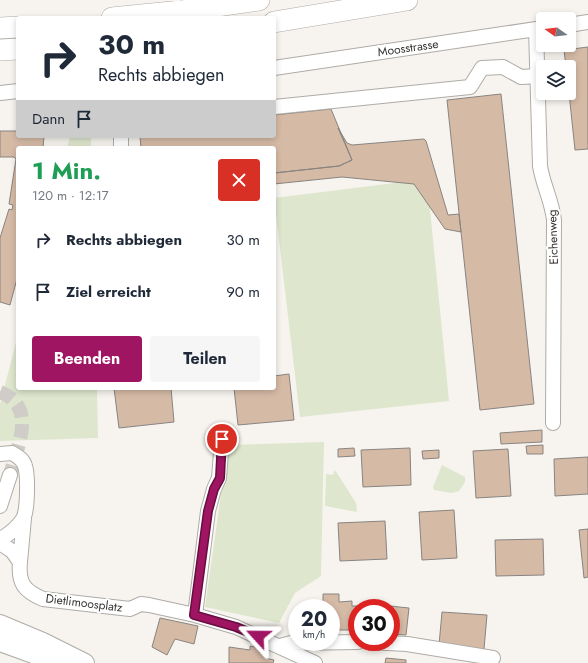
<!DOCTYPE html>
<html lang="de">
<head>
<meta charset="utf-8">
<style>
	body { margin:0; font-family:Jost,sans-serif; background:#f6f6f7; color:#1f2937; height:100vh; display:flex; flex-direction:column; font-size:15px; white-space:nowrap }
	* { box-sizing:border-box; margin:0 }
	p { font-size:13px; color:#747a83 }
	.icon { flex:none; width:22px; height:22px; fill:none; stroke:currentColor; stroke-width:2; stroke-linecap:round; stroke-linejoin:round }
	.map { position:relative; flex:1; overflow:hidden }
	.drawer { position:absolute; left:16px; top:146px; width:260px; height:244px; display:flex; flex-direction:column; background:#fff; border-radius:4px; box-shadow:0 2px 6px #0003 }
	.drawer>* { flex:none }
	.hud { position:absolute; left:16px; top:16px; width:260px; height:122px; border-radius:4px; box-shadow:0 2px 6px #0003; background:#fff; color:#1f2937; overflow:hidden }
	.needle { width:26px; rotate:284deg }
	.tools { position:absolute; left:536px; top:12px; display:grid; gap:8px }
	.tools a { display:grid; place-items:center; width:40px; height:40px; border-radius:4px; background:#fff; box-shadow:0 2px 6px #0003; font-size:20px }
	.speed { position:absolute; left:288px; top:599px; display:flex; gap:8px; font-size:20px; font-weight:700; text-align:center }
	.speed>* { display:grid; place-content:center; width:52px; height:52px; border-radius:50%; background:#fff; box-shadow:0 2px 6px #0003; line-height:1 }
	.speed small { font-size:10px; font-weight:400 }
	.speed .limit { border:6px solid #d22; background:#fff; color:#111 }
	.pin { position:absolute; display:grid; place-items:center; width:34px; height:34px; color:#fff; margin:-17px; border:2px solid #fff; border-radius:50%; box-shadow:0 1px 4px #0007 }
	.me { position:absolute; width:44px; margin:-22px; rotate:294deg; stroke-linejoin:round; filter:drop-shadow(0 0 3px #0008) }
	.turn { display:flex; align-items:center; gap:14px; height:84px; padding:0 16px; font-size:18px }
	.turn .icon { width:52px; height:52px; stroke-width:2.5 }
	.turn b { display:block; font-size:28px; line-height:34px }
	.then { display:flex; align-items:center; height:38px; padding:0 16px; background:#0003; gap:8px; font-size:15px }
	.round { display:grid; place-items:center; flex:none; width:42px; height:42px; border-radius:4px; background:#f6f6f7 }
	.head { display:flex; align-items:center; justify-content:space-between; height:68px; padding:0 16px }
	h1 { font-size:24px; font-weight:700; line-height:30px; color:#1e9e55 }
	.primary-button { display:flex; gap:8px; margin-top:auto; padding:8px 16px }
	.primary-button a { flex:1; height:46px; border-radius:4px; background:#9f1562; color:#fff; font-size:16px; font-weight:700; line-height:46px; text-align:center }
	.primary-button a+a { background:#f6f6f7; color:#1f2937 }
	ul { padding:0; list-style:none }
	li { display:flex; align-items:center; gap:12px; height:52px; padding:0 16px }
	li div { flex:1 }
	li b { display:block; font-size:15px }
	li em { font-style:normal }
	.map>svg:first-child { display:block }
</style>
</head>
<body>
<div class="map">
<svg width="588" height="663" viewBox="0 0 588 663">
	<rect width="100%" height="100%" fill="#f7f4ef"/>
	<path fill="#dee6cd" d="M 70,136 L 91,136 L 91,148 L 67,148 Z
		M 427,179 L 449,401 L 300,417 L 274,198 Z
		M 18,335 L 18,388 L 97,388 L 98,438 L 0,441 L 0,404 Z
		M 324,442 L 321,576 L 295,593 L 279,623 L 205,607 L 228,445 Z
		M 442,465 L 465,477 L 465,482 L 459,491 L 452,493 L 434,490 L 433,487 Z
		M 335,470 L 356,503 L 357,512 L 325,506 L 326,474 L 333,475 Z"/>
	<path fill="#d5baa6" stroke="#898481" d="M 588,47 L 588,149 L 575,150 L 569,93 L 569,67 L 566,67 L 564,50 Z
		M 501,94 L 534,404 L 480,410 L 447,100 Z
		M 331,109 L 352,160 L 339,166 L 274,173 L 274,148 L 141,148 L 140,136 L 274,136 L 274,115 Z
		M 338,128 L 347,143 L 352,145 L 424,139 L 426,141 L 448,215 L 459,214 L 461,232 L 445,229 L 414,184 L 342,177 L 274,184 L 274,173 L 339,166 L 352,160 Z
		M 0,131 L 18,131 L 18,136 L 44,136 L 43,148 L 18,148 L 18,275 L 10,305 L 0,302 L 0,238 L 9,209 L 12,210 L 13,205 L 9,204 L 16,159 L 14,157 L 0,157 Z
		M 289,374 L 294,420 L 238,425 L 234,388 L 274,388 L 274,376 Z
		M 114,388 L 171,388 L 174,422 L 119,428 Z
		M 542,430 L 542,442 L 501,444 L 500,433 Z
		M 543,445 L 543,454 L 527,454 L 526,446 Z
		M 354,448 L 355,456 L 338,457 L 338,449 Z
		M 410,448 L 411,485 L 363,487 L 361,450 Z
		M 508,449 L 511,496 L 476,498 L 473,451 Z
		M 439,450 L 439,458 L 423,459 L 422,451 Z
		M 588,457 L 588,494 L 555,496 L 554,459 Z
		M 454,510 L 457,558 L 422,560 L 419,512 Z
		M 385,521 L 387,559 L 340,561 L 338,523 Z
		M 588,529 L 588,577 L 584,578 L 579,530 Z
		M 543,539 L 544,575 L 496,576 L 495,540 Z
		M 323,594 L 339,594 L 339,602 L 352,601 L 352,606 L 360,606 L 360,608 L 357,608 L 357,630 L 331,630 L 331,608 L 306,608 L 306,606 L 313,606 L 313,602 L 323,602 Z
		M 390,606 L 409,608 L 406,635 L 391,634 Z
		M 442,612 L 487,615 L 484,649 L 439,645 Z
		M 160,618 L 198,626 L 194,644 L 175,639 L 167,655 L 152,647 Z
		M 250,646 L 260,648 L 259,652 L 266,653 L 265,658 L 274,660 L 273,663 L 229,663 L 229,647 L 250,650 Z
		M 386,658 L 406,660 L 406,663 L 385,663 Z"/>
	<g fill="none" stroke-linecap="round" stroke-linejoin="round">
		<path stroke="#d0cdc9" stroke-width="14" stroke-dasharray="14 7" stroke-linecap="butt" d="M 0,392 C 38,407 17,446 10,475"/>
		<g stroke="#afaca7" stroke-width="16">
			<path id="minor" d="M 569,25 L 588,22
				M 536,29 L 540,166 C 543,185 552,201 554,220 L 553,423
				M 274,68 L 543,28
				M 0,93 L 18,91
				M 274,107 L 470,87 L 482,68 L 503,67 L 521,77 L 538,76
				M 121,136 L 121,148
				M 0,454 L 12,453 C 17,456 23,459 25,466 C 28,475 28,510 23,519 C 17,528 10,534 0,539
				M 0,506 L 10,475
				M 0,543 L 12,551 L 20,562 L 24,518
				M 20,562 C 18,583 24,591 43,599 L 130,609 L 141,604 L 149,605 L 195,615 L 236,627 L 315,663
				M 195,615 L 208,511 L 214,489 L 219,478 L 222,439
				M 368,642 L 407,644 L 493,658
				M 280,646 L 291,643 L 358,642"/>
		</g>
		<g stroke="#afaca7" stroke-width="20">
			<path id="major" d="M 0,624 L 43,642 L 85,663
				M 0,642 L 58,663"/>
		</g>
		<g stroke="#afaca7" stroke-width="22">
			<path id="highway" d="M 112,18 L 182,11 L 259,0
				M 274,22 L 407,0
				M 0,28 L 18,27
				M 0,50 L 18,49"/>
		</g>
		<use href="#minor" stroke="#fff" stroke-width="14"/>
		<use href="#major" stroke="#fff" stroke-width="18"/>
		<use href="#highway" stroke="#fff" stroke-width="21"/>
	</g>
	<g fill="none" stroke-linecap="round" stroke-linejoin="round">
		<g stroke="#670e40" stroke-width="10">
			<path id="route" d="M 222,439 L 220,478 L 214,489 L 208,511 L 194,615 L 236,627 L 258,636"/>
		</g>
		<use href="#route" stroke="#9f1562" stroke-width="7"/>
	</g>
	<g text-anchor="middle" stroke-width="4" stroke-linejoin="round" paint-order="stroke">
		<g font-size="12" fill="#343331" stroke="#fff">
			<text transform="translate(408 48) rotate(-8)" y="4">Moosstrasse</text>
			<text transform="translate(553 237) rotate(-92)" y="4">Eichenweg</text>
			<text transform="translate(84 603) rotate(7)" y="4">Dietlimoosplatz</text>
		</g>
	</g>
</svg>
<div class="tools">
<a><svg class="needle" viewBox="-14 -14 28 28"><path d="M0-13l5 13h-10z" fill="#e53935"/><path d="M0 13l5-13h-10z" fill="#747a83"/></svg></a>
<a><svg class="icon" aria-label="layers" viewBox="0 0 24 24"><path d="M12 4l9 5-9 5-9-5zM3 14l9 5 9-5"/></svg></a>
</div>
<div class="speed"><div>20<small>km/h</small></div><div class="limit">30</div></div>
<div class="pin" style="left:222px;top:439px;background:#d93025"><svg class="icon" aria-label="arrive" viewBox="0 0 24 24"><path d="M6 21V4h12l-3 4 3 4H6"/></svg></div>
<svg class="me" style="left:258px;top:636px" viewBox="-20 -20 40 40"><path d="M0-17L14 15 0 8-14 15z" fill="#9f1562" stroke="#fff" stroke-width="4"/></svg>
<div class="hud">
<div class="turn"><svg class="icon" aria-label="right" viewBox="0 0 24 24"><path d="M7 20v-9h11M14 6l5 5-5 5"/></svg><div><b>30 m</b>Rechts abbiegen</div></div>
<div class="then">Dann<svg class="icon" aria-label="arrive" viewBox="0 0 24 24"><path d="M6 21V4h12l-3 4 3 4H6"/></svg></div>
</div>
<section class="drawer">
<div class="head"><div><h1>1 Min.</h1><p>120 m · 12:17</p></div><a class="round" style="background:#d93025;color:#fff"><svg class="icon" aria-label="close" viewBox="0 0 24 24"><path d="M6 6l12 12M18 6L6 18"/></svg></a></div>
<ul>
<li><svg class="icon" aria-label="right" viewBox="0 0 24 24"><path d="M7 20v-9h11M14 6l5 5-5 5"/></svg><div><b>Rechts abbiegen</b></div><em>30 m</em></li>
<li><svg class="icon" aria-label="arrive" viewBox="0 0 24 24"><path d="M6 21V4h12l-3 4 3 4H6"/></svg><div><b>Ziel erreicht</b></div><em>90 m</em></li>
</ul>
<div class="primary-button"><a>Beenden</a><a>Teilen</a></div>
</section>
</div>
</body>
</html>
